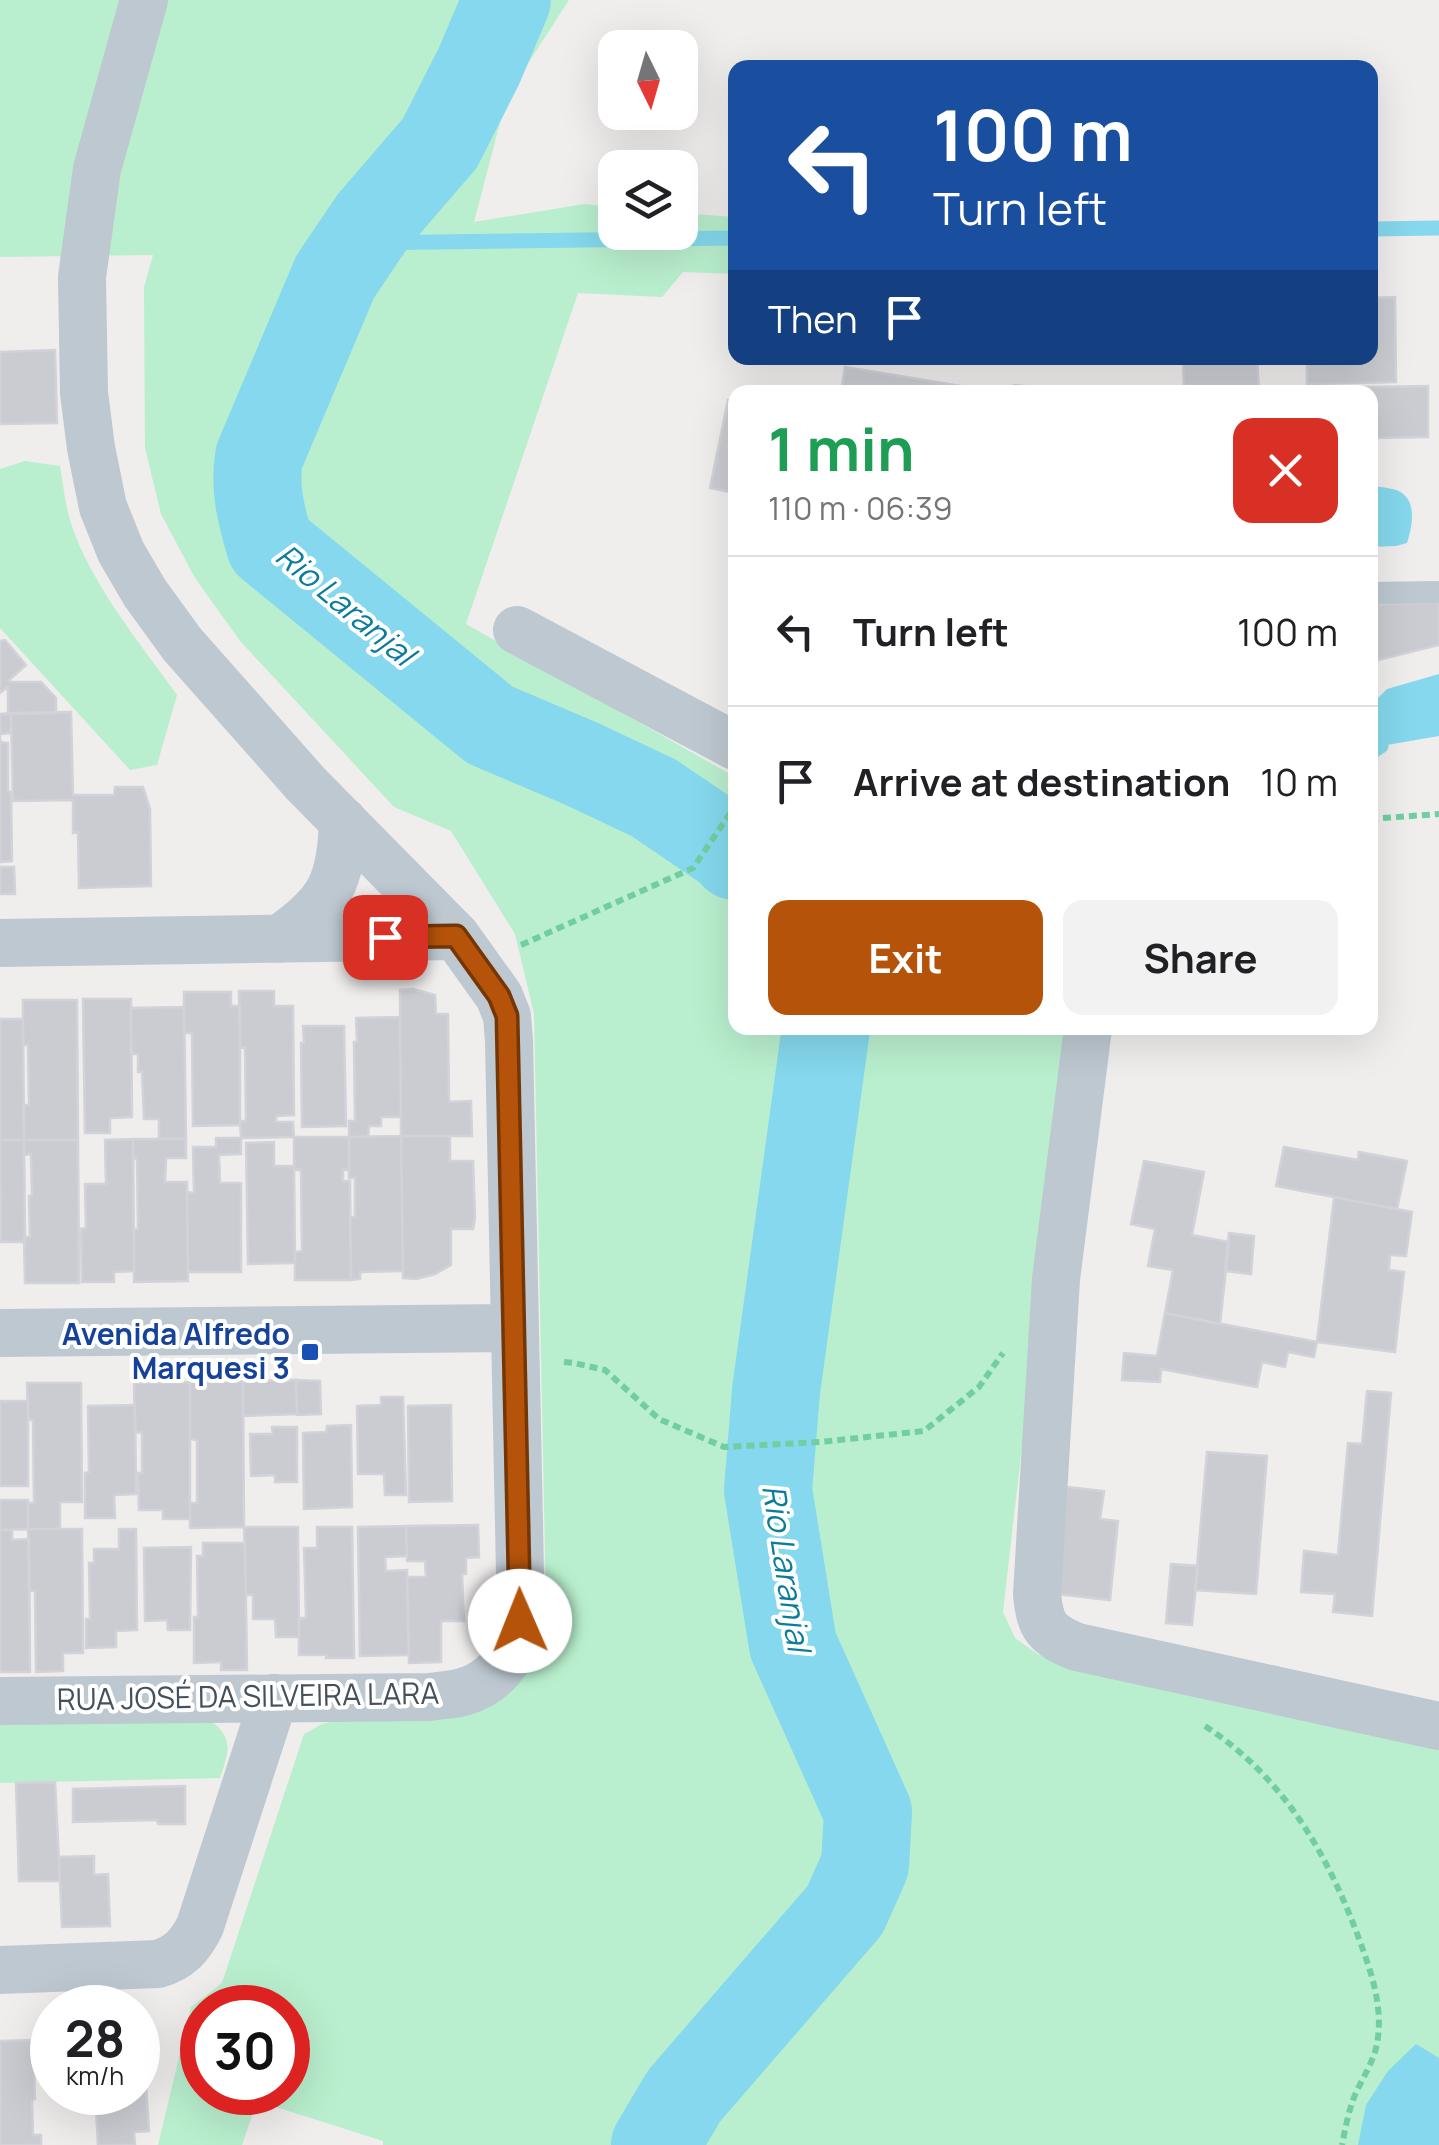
<!DOCTYPE html>
<html lang="en">
<head>
<meta charset="utf-8">
<style>
	body { margin:0; font-family:Manrope,sans-serif; background:#f2f2f2; color:#202124; height:100vh; display:flex; flex-direction:column; font-size:38px; white-space:nowrap }
	* { box-sizing:border-box; margin:0 }
	p { font-size:32px; color:#757577 }
	.icon { flex:none; width:55px; height:55px; fill:none; stroke:currentColor; stroke-width:2; stroke-linecap:round; stroke-linejoin:round }
	.map { position:relative; flex:1; overflow:hidden }
	.sheet { position:absolute; left:728px; top:385px; width:650px; height:650px; display:flex; flex-direction:column; background:#fff; border-radius:20px; box-shadow:0 10px 40px #0002 }
	.sheet>* { flex:none }
	.hud { position:absolute; left:728px; top:60px; width:650px; height:305px; border-radius:20px; box-shadow:0 10px 40px #0002; background:#1a4fa0; color:#fff; overflow:hidden }
	.needle { width:65px; rotate:175deg }
	.fabs { position:absolute; left:598px; top:30px; display:grid; gap:20px }
	.fabs a { display:grid; place-items:center; width:100px; height:100px; border-radius:20px; background:#fff; box-shadow:0 10px 40px #0002; font-size:50px }
	.speed { position:absolute; left:30px; top:1985px; display:flex; gap:20px; font-size:50px; font-weight:700; text-align:center }
	.speed>* { display:grid; place-content:center; width:130px; height:130px; border-radius:50%; background:#fff; box-shadow:0 10px 40px #0002; line-height:1 }
	.speed small { font-size:25px; font-weight:400 }
	.speed .limit { border:15px solid #d22; background:#fff; color:#111 }
	.pin { position:absolute; display:grid; place-items:center; width:85px; height:85px; color:#fff; margin:-42px; border-radius:20px; box-shadow:0 5px 15px #0006 }
	.me { position:absolute; width:110px; margin:-55px; rotate:359deg; stroke-linejoin:round; filter:drop-shadow(0 0 8px #0008) }
	.turn { display:flex; align-items:center; gap:35px; height:210px; padding:0 40px; font-size:45px }
	.turn .icon { width:130px; height:130px; stroke-width:2.5 }
	.turn b { display:block; font-size:70px; line-height:85px }
	.then { display:flex; align-items:center; height:95px; padding:0 40px; background:#0003; gap:20px; font-size:38px }
	.round { display:grid; place-items:center; flex:none; width:105px; height:105px; border-radius:20px; background:#f2f2f2 }
	.summary { display:flex; align-items:center; justify-content:space-between; height:170px; padding:0 40px }
	h1 { font-size:60px; font-weight:700; line-height:75px; color:#1e9e55 }
	.button { display:flex; gap:20px; margin-top:auto; padding:20px 40px }
	.button a { flex:1; height:115px; border-radius:20px; background:#b45309; color:#fff; font-size:40px; font-weight:700; line-height:115px; text-align:center }
	.button a+a { background:#f2f2f2; color:#202124 }
	ul { padding:0; list-style:none }
	li { display:flex; align-items:center; gap:30px; height:150px; padding:0 40px; border-top:2px solid #e0e0e0 }
	li div { flex:1 }
	li b { display:block; font-size:38px }
	li em { font-style:normal }
	.map>svg:first-child { display:block }
</style>
</head>
<body>
<div class="map">
<svg width="1439" height="2145" viewBox="0 0 1439 2145">
	<rect width="100%" height="100%" fill="#f0eded"/>
	<path fill="#b9efce" fill-rule="evenodd" d="M 0,0 L 569,0 L 507,96 L 474,222 L 584,204 L 615,207 L 615,232 L 680,232 L 680,213 L 735,217 L 735,274 L 683,272 L 662,297 L 578,293 L 466,624 L 735,777 L 735,1028 L 1070,1028 L 1003,1612 L 1015,1638 L 1039,1655 L 1439,1750 L 1439,2145 L 383,2145 L 383,2141 L 257,2101 L 242,2145 L 158,2145 L 191,2007 L 222,1983 L 304,1734 L 322,1724 L 339,1720 L 433,1718 L 544,1624 L 546,1601 L 534,1014 L 515,934 L 451,831 L 394,807 L 240,641 L 195,578 L 161,514 L 145,448 L 144,287 L 153,255 L 0,257 ZM 202,2008 L 288,2008 L 288,2092 L 202,2092 Z
		M 25,461 L 60,466 C 63,484 65,503 70,520 C 89,582 140,643 177,695 L 157,765 L 130,770 L 0,628 L 0,469 Z
		M 211,1721 C 235,1739 228,1753 220,1778 L 0,1783 L 0,1722 Z"/>
	<path fill="#85d8ed" d="M 1376,486 C 1384,488 1395,488 1402,493 C 1417,504 1412,527 1407,543 L 1396,546 L 1370,547 L 1370,487 Z
		M 1439,674 L 1439,736 L 1381,746 L 1376,739 L 1375,701 L 1387,689 Z
		M 1416,2044 L 1439,2058 L 1439,2145 L 1358,2145 L 1366,2105 L 1388,2071 Z"/>
	<g fill="none" stroke-linecap="round" stroke-linejoin="round">
		<path stroke="#85d8ed" stroke-width="15" d="M 1370,229 L 1439,228
			M 358,243 L 735,238
			M 1370,753 L 1381,746"/>
		<path stroke="#85d8ed" stroke-width="88" d="M 507,0 L 479,66 L 440,143 L 372,222 L 335,277 L 259,457 C 254,488 261,515 270,545 L 490,725 L 582,764 L 654,798 L 726,847 L 735,856
			M 655,2145 L 684,2096 L 845,1910 L 865,1865 L 868,1812 L 793,1645 L 768,1490 L 776,1391 L 826,1028"/>
	</g>
	<path fill="#caccd2" stroke="#d1d3d9" stroke-width="2.5" d="M 1395,297 L 1396,382 L 1307,384 L 1307,358 L 1370,358 L 1370,298 Z
		M 55,350 L 57,423 L 0,424 L 0,352 Z
		M 1183,358 L 1257,358 L 1259,392 L 1212,392 L 1212,388 L 1184,388 Z
		M 845,367 L 973,388 L 972,392 L 841,392 Z
		M 1014,385 L 1087,392 L 1013,392 Z
		M 1428,386 L 1428,437 L 1370,438 L 1370,392 L 1308,392 L 1308,388 Z
		M 728,400 L 735,401 L 735,493 L 710,488 Z
		M 1439,602 L 1439,645 L 1370,662 L 1370,605 Z
		M 5,640 L 26,665 L 9,680 L 11,682 L 41,682 L 56,698 L 56,713 L 8,714 L 8,687 L 0,693 L 0,641 Z
		M 71,712 L 73,795 L 114,795 L 115,787 L 143,787 L 150,809 L 151,886 L 79,888 L 78,832 L 73,833 L 73,800 L 13,801 L 11,713 Z
		M 11,713 L 11,733 L 0,734 L 0,742 L 8,743 L 8,792 L 11,792 L 12,861 L 0,862 L 0,714 Z
		M 0,867 L 14,867 L 15,894 L 0,894 Z
		M 413,989 L 435,995 L 436,1014 L 448,1014 L 449,1102 L 471,1101 L 472,1136 L 401,1136 L 400,990 Z
		M 239,991 L 274,991 L 274,1006 L 293,1006 L 294,1115 L 276,1116 L 276,1122 L 293,1122 L 294,1137 L 241,1138 L 240,1121 L 246,1121 L 245,1047 L 240,1048 Z
		M 184,992 L 231,992 L 231,1006 L 240,1006 L 240,1125 L 193,1126 L 192,1033 L 184,1033 Z
		M 83,999 L 131,999 L 132,1117 L 110,1118 L 110,1133 L 85,1133 Z
		M 23,1000 L 77,1000 L 78,1140 L 24,1140 L 23,1105 L 29,1105 L 28,1045 L 23,1045 Z
		M 184,1007 L 186,1139 L 159,1139 L 159,1119 L 144,1119 L 142,1072 L 138,1072 L 138,1054 L 131,1054 L 131,1008 Z
		M 400,1017 L 401,1117 L 381,1117 L 381,1126 L 369,1126 L 368,1137 L 349,1137 L 349,1121 L 355,1121 L 354,1042 L 357,1042 L 356,1018 Z
		M 0,1019 L 23,1019 L 24,1140 L 0,1140 Z
		M 303,1026 L 344,1026 L 346,1126 L 302,1127 L 301,1043 L 304,1043 Z
		M 401,1136 L 450,1136 L 450,1161 L 473,1161 L 475,1218 L 473,1229 L 451,1229 L 451,1265 L 435,1274 L 416,1279 L 403,1278 Z
		M 401,1136 L 403,1271 L 360,1272 L 360,1279 L 351,1280 L 350,1217 L 355,1217 L 355,1178 L 349,1178 L 349,1137 Z
		M 294,1137 L 349,1137 L 349,1170 L 343,1170 L 343,1181 L 350,1181 L 351,1280 L 295,1280 L 295,1252 L 302,1251 L 301,1170 L 294,1170 Z
		M 216,1138 L 241,1138 L 241,1154 L 219,1155 L 220,1183 L 241,1183 L 241,1272 L 188,1272 L 187,1192 L 194,1193 L 193,1147 L 216,1147 Z
		M 133,1139 L 186,1139 L 186,1158 L 166,1158 L 165,1182 L 187,1182 L 188,1281 L 134,1282 L 134,1229 L 138,1229 L 137,1158 L 133,1159 Z
		M 133,1139 L 134,1271 L 114,1272 L 114,1282 L 82,1282 L 81,1229 L 86,1228 L 85,1184 L 106,1184 L 105,1140 Z
		M 0,1140 L 24,1140 L 25,1242 L 1,1242 Z
		M 24,1140 L 78,1140 L 79,1283 L 25,1283 L 24,1237 L 30,1237 L 29,1196 L 32,1196 L 31,1154 L 24,1155 Z
		M 274,1142 L 274,1166 L 294,1166 L 295,1263 L 248,1264 L 246,1143 Z
		M 1284,1147 L 1358,1160 L 1359,1152 L 1407,1161 L 1397,1209 L 1276,1186 Z
		M 1144,1161 L 1204,1172 L 1192,1235 L 1229,1242 L 1220,1324 L 1165,1313 L 1173,1270 L 1148,1266 L 1155,1229 L 1131,1224 Z
		M 1334,1197 L 1412,1212 L 1406,1256 L 1390,1255 L 1389,1270 L 1404,1272 L 1395,1352 L 1317,1342 Z
		M 1229,1233 L 1254,1236 L 1251,1274 L 1225,1271 Z
		M 1165,1313 L 1317,1342 L 1314,1357 L 1288,1352 L 1285,1367 L 1262,1362 L 1257,1387 L 1161,1369 L 1160,1382 L 1122,1380 L 1124,1353 L 1157,1356 Z
		M 296,1380 L 297,1414 L 243,1416 L 243,1381 Z
		M 296,1380 L 320,1381 L 321,1414 L 297,1415 Z
		M 243,1381 L 244,1527 L 190,1528 L 190,1503 L 197,1503 L 197,1440 L 190,1439 L 190,1382 Z
		M 190,1382 L 190,1519 L 163,1519 L 163,1510 L 139,1510 L 138,1473 L 142,1473 L 142,1432 L 135,1433 L 134,1383 Z
		M 27,1383 L 81,1383 L 82,1502 L 60,1502 L 60,1529 L 28,1529 L 28,1503 L 34,1503 L 33,1420 L 28,1420 Z
		M 1367,1391 L 1391,1393 L 1372,1616 L 1333,1612 L 1335,1594 L 1301,1592 L 1304,1551 L 1338,1555 L 1348,1443 L 1362,1444 Z
		M 381,1397 L 403,1397 L 406,1495 L 385,1495 L 384,1474 L 358,1474 L 357,1406 L 381,1405 Z
		M 0,1401 L 28,1401 L 28,1486 L 0,1486 Z
		M 135,1405 L 136,1494 L 114,1495 L 115,1518 L 85,1518 L 85,1473 L 89,1472 L 88,1406 Z
		M 451,1405 L 452,1501 L 409,1502 L 408,1406 Z
		M 351,1425 L 352,1507 L 304,1509 L 303,1433 L 326,1432 L 327,1426 Z
		M 272,1427 L 297,1427 L 297,1482 L 275,1482 L 275,1475 L 251,1476 L 250,1434 L 273,1434 Z
		M 1207,1452 L 1267,1456 L 1256,1594 L 1195,1590 Z
		M 1067,1487 L 1104,1491 L 1100,1519 L 1118,1521 L 1110,1600 L 1056,1594 Z
		M 0,1500 L 28,1500 L 28,1529 L 0,1530 Z
		M 478,1525 L 479,1557 L 466,1558 L 466,1574 L 462,1574 L 464,1621 L 441,1621 L 441,1662 L 409,1663 L 407,1577 L 426,1577 L 425,1561 L 407,1561 L 406,1526 Z
		M 406,1526 L 407,1556 L 385,1557 L 386,1571 L 407,1570 L 409,1655 L 360,1656 L 358,1527 Z
		M 244,1527 L 298,1527 L 299,1637 L 276,1637 L 275,1619 L 253,1619 L 253,1595 L 246,1595 Z
		M 317,1527 L 352,1527 L 354,1658 L 326,1658 L 327,1655 L 299,1655 L 299,1618 L 306,1618 L 304,1548 L 317,1548 Z
		M 28,1529 L 82,1529 L 83,1653 L 63,1653 L 63,1671 L 36,1672 L 35,1591 L 29,1590 Z
		M 119,1529 L 136,1529 L 137,1630 L 116,1631 L 116,1647 L 86,1648 L 86,1619 L 90,1619 L 89,1563 L 94,1563 L 94,1549 L 119,1549 Z
		M 0,1530 L 12,1530 L 12,1540 L 29,1539 L 30,1672 L 0,1672 Z
		M 203,1543 L 245,1543 L 247,1670 L 221,1670 L 221,1662 L 194,1663 L 194,1617 L 198,1617 L 197,1556 L 203,1556 Z
		M 191,1547 L 190,1630 L 168,1630 L 167,1620 L 145,1621 L 144,1548 Z
		M 1171,1564 L 1198,1566 L 1192,1625 L 1166,1623 Z
		M 55,1782 L 60,1881 L 19,1881 L 16,1783 Z
		M 185,1786 L 185,1824 L 158,1824 L 157,1820 L 73,1822 L 73,1789 Z
		M 94,1856 L 94,1875 L 108,1874 L 110,1926 L 62,1927 L 59,1857 Z
		M 138,2037 L 143,2037 L 149,2131 L 134,2132 L 135,2145 L 98,2145 L 95,2092 L 138,2092 Z
		M 33,2040 L 35,2099 L 32,2100 L 33,2135 L 41,2135 L 41,2145 L 0,2145 L 0,2041 Z"/>
	<g fill="none" stroke-linecap="round" stroke-linejoin="round">
		<path stroke="#71cea0" stroke-width="6" stroke-dasharray="8 5" stroke-linecap="butt" d="M 1370,819 L 1439,814
			M 521,945 L 693,868 L 735,806
			M 564,1362 L 574,1363 L 605,1370 L 659,1419 L 724,1447 L 820,1442 L 924,1431 L 979,1387 L 1003,1353
			M 1205,1726 C 1286,1779 1330,1858 1362,1947 C 1372,1975 1382,2006 1378,2037 C 1376,2060 1361,2079 1353,2100 C 1348,2114 1345,2130 1342,2145"/>
		<path stroke="#bdc8d0" stroke-width="22" d="M 1370,593 L 1439,592"/>
		<path stroke="#bdc8d0" stroke-width="48" d="M 517,630 L 735,746
			M 279,939 C 330,904 341,883 343,821
			M 0,943 L 456,936
			M 1088,1028 L 1056,1279 L 1037,1594 C 1040,1627 1047,1635 1077,1647 L 1439,1726
			M 0,1333 L 515,1328
			M 0,1701 L 430,1697 C 441,1695 453,1695 463,1692 C 496,1683 516,1654 521,1621 L 509,1041 L 507,1016 L 499,996 L 456,936 L 306,784 L 182,644 L 145,593 L 121,552 L 103,507 L 91,448 L 84,393 L 82,277 L 97,169 L 144,0
			M 0,1970 L 158,1964 C 179,1958 190,1946 200,1926 L 274,1698"/>
	</g>
	<g fill="none" stroke-linecap="round" stroke-linejoin="round">
		<g stroke="#753606" stroke-width="25">
			<path id="route" d="M 385,937 L 456,936 L 499,996 L 507,1016 L 520,1621"/>
		</g>
		<use href="#route" stroke="#b45309" stroke-width="18"/>
	</g>
	<rect fill="#1a4fb4" stroke="#fff" stroke-width="4" x="300" y="1342" width="20" height="20" rx="5"/>
	<g text-anchor="middle" stroke-width="8" stroke-linejoin="round" paint-order="stroke">
		<g font-size="30" font-weight="bold" fill="#164399" stroke="#fff" text-anchor="end">
			<text x="290" y="1345">Avenida Alfredo<tspan x="290" dy="34">Marquesi 3</tspan></text>
		</g>
		<g font-size="30" fill="#45505b" stroke="#fff">
			<text transform="translate(248 1697) rotate(-1)" y="10">RUA JOSÉ DA SILVEIRA LARA</text>
		</g>
		<g font-size="32" font-style="italic" fill="#0a7d9b" stroke="#fff">
			<text transform="translate(345 605) rotate(40)" y="11">Rio Laranjal</text>
			<text transform="translate(786 1568) rotate(81)" y="11">Rio Laranjal</text>
		</g>
	</g>
</svg>
<div class="fabs">
<a><svg class="needle" viewBox="-14 -14 28 28"><path d="M0-13l5 13h-10z" fill="#e53935"/><path d="M0 13l5-13h-10z" fill="#757577"/></svg></a>
<a><svg class="icon" aria-label="layers" viewBox="0 0 24 24"><path d="M12 4l9 5-9 5-9-5zM3 14l9 5 9-5"/></svg></a>
</div>
<div class="speed"><div>28<small>km/h</small></div><div class="limit">30</div></div>
<div class="pin" style="left:385px;top:937px;background:#d93025"><svg class="icon" aria-label="arrive" viewBox="0 0 24 24"><path d="M6 21V4h12l-3 4 3 4H6"/></svg></div>
<svg class="me" style="left:520px;top:1621px" viewBox="-20 -20 40 40"><circle r="19" fill="#fff"/><path d="M0-13L10 11 0 6-10 11z" fill="#b45309"/></svg>
<div class="hud">
<div class="turn"><svg class="icon" aria-label="left" viewBox="0 0 24 24"><path d="M17 20v-9H6M10 6l-5 5 5 5"/></svg><div><b>100 m</b>Turn left</div></div>
<div class="then">Then<svg class="icon" aria-label="arrive" viewBox="0 0 24 24"><path d="M6 21V4h12l-3 4 3 4H6"/></svg></div>
</div>
<section class="sheet">
<div class="summary"><div><h1>1 min</h1><p>110 m · 06:39</p></div><a class="round" style="background:#d93025;color:#fff"><svg class="icon" aria-label="close" viewBox="0 0 24 24"><path d="M6 6l12 12M18 6L6 18"/></svg></a></div>
<ul>
<li><svg class="icon" aria-label="left" viewBox="0 0 24 24"><path d="M17 20v-9H6M10 6l-5 5 5 5"/></svg><div><b>Turn left</b></div><em>100 m</em></li>
<li><svg class="icon" aria-label="arrive" viewBox="0 0 24 24"><path d="M6 21V4h12l-3 4 3 4H6"/></svg><div><b>Arrive at destination</b></div><em>10 m</em></li>
</ul>
<div class="button"><a>Exit</a><a>Share</a></div>
</section>
</div>
</body>
</html>
